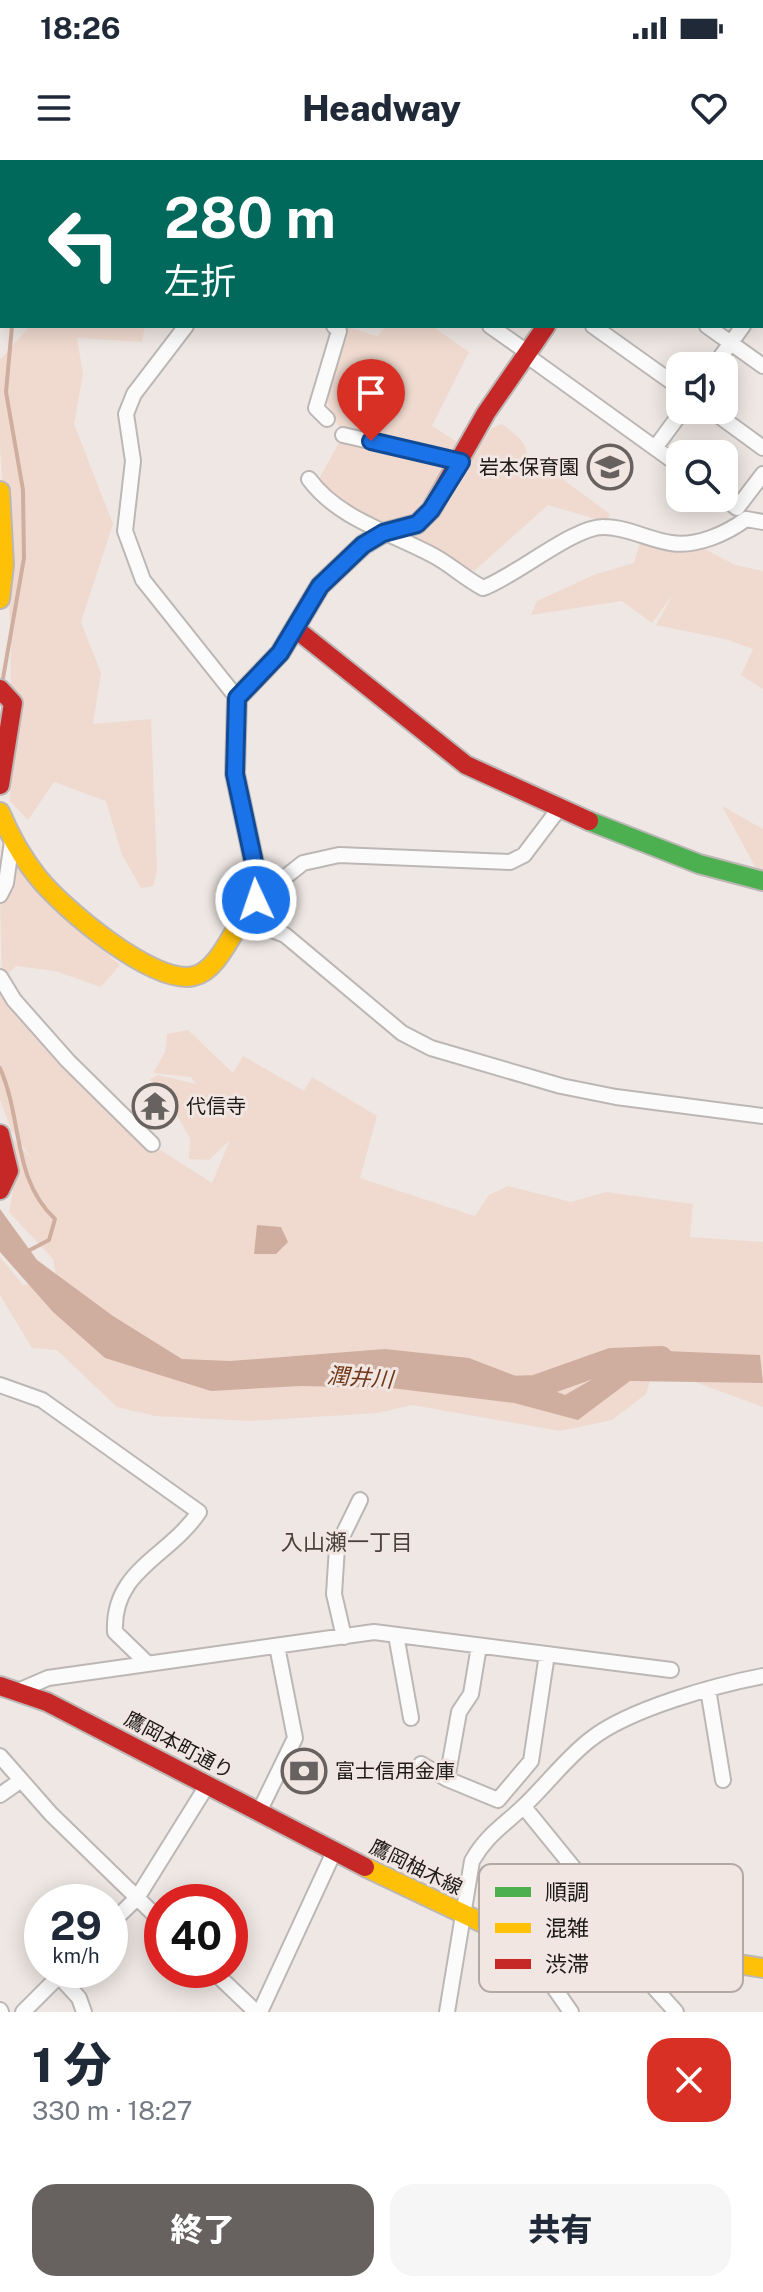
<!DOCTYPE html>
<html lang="ja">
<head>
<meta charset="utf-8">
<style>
	body { margin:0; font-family:"Public Sans","Noto Sans JP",sans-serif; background:#f6f6f7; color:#1f2937; height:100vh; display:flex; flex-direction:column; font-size:30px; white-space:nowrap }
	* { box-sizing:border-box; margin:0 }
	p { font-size:26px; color:#747a83 }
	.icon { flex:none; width:44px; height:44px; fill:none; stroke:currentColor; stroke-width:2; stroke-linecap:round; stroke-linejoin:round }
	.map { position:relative; height:1852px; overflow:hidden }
	.details { display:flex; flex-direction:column; background:#fff; flex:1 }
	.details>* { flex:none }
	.top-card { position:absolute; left:0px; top:0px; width:764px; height:168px; box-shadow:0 4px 20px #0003; background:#00695c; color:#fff; overflow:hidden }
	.tools { position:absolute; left:666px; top:192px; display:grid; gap:16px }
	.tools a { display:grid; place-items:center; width:72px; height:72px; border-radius:16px; background:#fff; box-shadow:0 4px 20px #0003; font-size:40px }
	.speed { position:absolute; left:24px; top:1724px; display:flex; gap:16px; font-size:40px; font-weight:700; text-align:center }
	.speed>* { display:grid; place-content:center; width:104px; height:104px; border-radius:50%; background:#fff; box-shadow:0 4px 20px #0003; line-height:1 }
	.speed small { font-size:20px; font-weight:400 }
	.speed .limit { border:12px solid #d22; background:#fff; color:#111 }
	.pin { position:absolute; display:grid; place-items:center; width:68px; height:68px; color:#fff; margin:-82px -34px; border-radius:50% 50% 50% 0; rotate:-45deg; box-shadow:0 0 8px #0007 }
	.pin .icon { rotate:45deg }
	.me { position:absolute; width:88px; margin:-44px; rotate:357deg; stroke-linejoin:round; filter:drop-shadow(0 0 6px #0008) }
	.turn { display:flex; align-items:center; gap:28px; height:168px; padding:0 32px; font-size:36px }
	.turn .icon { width:104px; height:104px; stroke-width:2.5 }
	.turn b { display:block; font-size:56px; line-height:68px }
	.round { display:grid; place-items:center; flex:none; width:84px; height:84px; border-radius:24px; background:#f6f6f7 }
	.overview { display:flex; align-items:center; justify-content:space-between; height:136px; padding:0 32px }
	h1 { font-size:48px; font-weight:800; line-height:60px }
	.action { display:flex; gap:16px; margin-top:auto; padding:16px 32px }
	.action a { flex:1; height:92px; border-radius:24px; background:#67625f; color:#fff; font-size:32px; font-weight:800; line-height:92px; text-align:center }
	.action a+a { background:#f6f6f7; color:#1f2937 }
	.status { display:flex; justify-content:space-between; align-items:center; height:56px; padding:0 40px; background:#fff; direction:ltr }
	.status svg { height:22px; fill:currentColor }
	header { display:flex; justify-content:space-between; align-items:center; height:104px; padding:0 32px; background:#fff; font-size:36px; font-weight:800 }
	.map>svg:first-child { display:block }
</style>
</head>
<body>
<div class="status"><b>18:26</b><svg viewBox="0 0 49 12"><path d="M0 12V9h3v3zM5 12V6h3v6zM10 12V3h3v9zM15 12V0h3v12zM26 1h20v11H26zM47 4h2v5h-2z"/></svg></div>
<header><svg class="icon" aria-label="menu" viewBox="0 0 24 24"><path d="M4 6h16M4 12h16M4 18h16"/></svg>Headway<svg class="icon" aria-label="heart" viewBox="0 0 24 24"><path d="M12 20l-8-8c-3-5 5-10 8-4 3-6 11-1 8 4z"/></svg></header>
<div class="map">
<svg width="763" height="1852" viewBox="0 0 763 1852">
	<rect width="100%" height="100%" fill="#eee7e4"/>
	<path fill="#f0dacf" d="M 30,166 L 145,166 L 142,182 L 77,178 L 83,214 L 74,264 L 113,364 L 81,462 L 101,513 L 93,564 L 151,559 L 157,711 L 153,726 L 141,728 L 122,695 L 106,641 L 54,622 L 28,660 L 10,641 L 11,479 L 0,284 L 0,200 Z
		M 344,166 L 377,176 L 386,166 L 432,166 L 469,192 L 432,266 L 462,285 L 465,307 L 492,268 L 502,264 C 521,279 532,284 524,309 L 535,299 L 610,354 L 606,362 L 548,345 L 474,411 C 418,386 360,365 319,319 L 343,275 L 327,242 Z
		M 680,376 L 735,405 L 763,411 L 763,529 L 741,515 L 753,489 L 725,479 L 656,465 L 673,434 L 652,463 L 622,441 L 531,455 L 537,441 L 596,414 L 634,403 L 641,379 Z
		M 722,646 L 763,669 L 763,712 L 757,710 Z
		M 13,698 L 50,744 L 120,805 L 101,827 L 55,811 L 16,806 L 2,821 L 0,741 Z
		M 0,826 L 69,915 C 101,932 126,968 154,993 L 159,989 L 212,1023 L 230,980 L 209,1000 L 189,999 L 190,979 L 172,946 L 150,919 L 158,915 L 196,924 L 191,917 L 153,913 L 165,892 L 167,874 L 188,870 L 233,913 L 243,896 L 304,931 L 312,917 L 377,956 L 360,1018 L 475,1056 L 489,1035 L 508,1026 L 571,1042 L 606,1032 L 693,1044 L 690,1077 L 763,1082 L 763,1247 L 654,1207 L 646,1234 L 612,1260 L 560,1271 L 412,1245 L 377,1253 L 251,1261 L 155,1256 L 117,1247 L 57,1190 L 32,1188 L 0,1135 L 0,1097 L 23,1125 L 57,1121 L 53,1099 L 9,1052 L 15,1019 L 5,970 L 33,1000 L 11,970 L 0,939 Z"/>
	<path fill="#cfae9f" d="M 0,1049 L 37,1100 L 113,1156 L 182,1199 L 230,1201 L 385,1189 L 469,1198 L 565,1235 L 643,1190 L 760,1195 L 763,1223 L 630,1221 L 578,1260 L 514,1243 L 391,1228 L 301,1226 L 211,1231 L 105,1198 L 53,1152 L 0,1092 Z
		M 257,1065 L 281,1067 L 288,1082 L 276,1094 L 254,1094 Z"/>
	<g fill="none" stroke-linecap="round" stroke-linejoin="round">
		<path stroke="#cfae9f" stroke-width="4" d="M 0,39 L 2,48
			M 2,524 L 24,398 L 23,330 L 6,232 L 12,166
			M 0,908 C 23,960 12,1019 55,1059 L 49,1080 L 28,1091"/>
		<path stroke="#cfae9f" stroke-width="24" d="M 507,1228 L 535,1227 L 611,1200 L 661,1198"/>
		<g stroke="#bcb7b5" stroke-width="18">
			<path id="street" d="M 472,0 L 475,2
				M 592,0 L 595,2
				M 335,2 L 336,0
				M 421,2 L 423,0
				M 762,121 L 763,122
				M 762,138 L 763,137
				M 186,166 L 134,234 L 126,254 L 133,301 L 125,371 L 143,420 L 237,538
				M 490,166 L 527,192
				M 593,166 L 680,228
				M 707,166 L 763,206
				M 526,195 L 680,306
				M 714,206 L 743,166
				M 711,250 L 763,288
				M 327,259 L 316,248 L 339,171 L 334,166
				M 343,275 L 461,302
				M 655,288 L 683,250
				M 309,319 C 339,360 393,373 436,397 C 452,406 466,419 483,428 C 516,416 574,366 604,367 C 627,367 649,380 671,383 C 696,387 726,374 746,359 L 763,362
				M 724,338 L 737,348 L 763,314
				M 0,735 L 6,723 L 12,681
				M 256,740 L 303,703 L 339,695 L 510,702 L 524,695 L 558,650
				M 246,760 L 285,775 L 402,873 L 431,888 L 561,926 L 616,937 L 763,956
				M 0,817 L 14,840 L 68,901 L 152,984
				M 0,1225 L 42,1240 L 199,1352 C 168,1398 112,1410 115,1472 L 146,1502
				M 396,1475 L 411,1558
				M 344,1477 L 334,1434 L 337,1387 L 360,1340
				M 479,1486 L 471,1534 L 459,1552 L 447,1619 L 498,1640 L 531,1601 L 547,1494
				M 708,1529 L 723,1620
				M 18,1531 L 48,1518 L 374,1472 L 671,1510
				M 0,1596 L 51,1654 L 162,1762
				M 421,1604 L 447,1619
				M 0,1635 L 20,1621
				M 524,1647 L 607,1749 L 618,1787 L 676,1852
				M 259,1652 L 295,1578 L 277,1486
				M 110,1764 L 137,1738 L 208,1624
				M 515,1772 L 571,1852
				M 212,1810 L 256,1852
				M 59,1816 L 79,1838 L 84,1852
				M 0,1850 L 1,1852
				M 23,1852 L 65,1810
				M 260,1852 L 334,1692
				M 447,1852 L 472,1701 C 487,1674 505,1665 526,1644 C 548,1623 567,1597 591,1579 C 629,1549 716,1525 763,1516"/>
		</g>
		<g stroke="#bcb7b5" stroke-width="22">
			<path id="fast" d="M 665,2 L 667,0
				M 589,661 L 699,704 L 763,721"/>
		</g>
		<g stroke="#bcb7b5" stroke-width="22">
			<path id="slow" d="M 0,331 L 4,405 L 0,439
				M 0,652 C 10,676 21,696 37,716 C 61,747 154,826 194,816 C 214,812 228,782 238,766
				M 365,1707 L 485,1764 L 763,1808"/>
		</g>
		<g stroke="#bcb7b5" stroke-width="22">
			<path id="jam" d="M 712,0 L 715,2
				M 762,35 L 763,36
				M 297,470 L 466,605 L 589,661
				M 0,529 L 13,543 L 0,625
				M 238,766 L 256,740 L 256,712 L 235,614 L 237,538 L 280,493 L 320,426 L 363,385 L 383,373 L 417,364 L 431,350 L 486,253 L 546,166
				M 0,974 L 9,1011 L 0,1030
				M 0,1526 L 47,1542 L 365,1707"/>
		</g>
		<use href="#street" stroke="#fcfbfb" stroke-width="14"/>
		<use href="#fast" stroke="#4caf50" stroke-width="18"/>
		<use href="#slow" stroke="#ffc107" stroke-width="18"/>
		<use href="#jam" stroke="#c62828" stroke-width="18"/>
	</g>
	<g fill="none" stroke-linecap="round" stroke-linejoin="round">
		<g stroke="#114b97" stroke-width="20">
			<path id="route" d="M 256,740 L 256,712 L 235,614 L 237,538 L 280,493 L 320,426 L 363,385 L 383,373 L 417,364 L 431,350 L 461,302 L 371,281"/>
		</g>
		<use href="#route" stroke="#1a73e8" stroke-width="14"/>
	</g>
	<defs>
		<g id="school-ring" transform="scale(2.3)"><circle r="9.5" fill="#f1e6e1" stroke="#67625f" stroke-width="1.5"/><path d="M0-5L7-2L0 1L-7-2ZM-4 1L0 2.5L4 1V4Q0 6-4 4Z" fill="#67625f"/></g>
		<g id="temple-ring" transform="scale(2.3)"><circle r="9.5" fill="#f1e6e1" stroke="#67625f" stroke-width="1.5"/><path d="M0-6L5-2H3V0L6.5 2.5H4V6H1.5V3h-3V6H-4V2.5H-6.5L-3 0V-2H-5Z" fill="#67625f"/></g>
		<g id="bank-ring" transform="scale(2.3)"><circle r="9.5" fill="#f1e6e1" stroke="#67625f" stroke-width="1.5"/><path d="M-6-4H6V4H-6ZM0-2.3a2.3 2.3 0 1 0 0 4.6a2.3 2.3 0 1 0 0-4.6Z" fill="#67625f"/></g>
	</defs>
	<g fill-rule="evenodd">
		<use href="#school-ring" x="610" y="307"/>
		<use href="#temple-ring" x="155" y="946"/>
		<use href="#bank-ring" x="304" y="1611"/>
	</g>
	<g text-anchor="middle" stroke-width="6" stroke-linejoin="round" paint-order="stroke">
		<g font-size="20" fill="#1e1a18" stroke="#f1e6e1" text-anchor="start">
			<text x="579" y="314" text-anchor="end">岩本保育園</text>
			<text x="186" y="953">代信寺</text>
			<text x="335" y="1618">富士信用金庫</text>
		</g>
		<g font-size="20" fill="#1e1a18" stroke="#f1e6e1">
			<text transform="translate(179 1585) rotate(28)" y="7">鷹岡本町通り</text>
			<text transform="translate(416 1707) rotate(26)" y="7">鷹岡柚木線</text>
		</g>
		<g font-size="22" font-style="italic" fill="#6f3617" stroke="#f1e6e1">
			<text transform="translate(360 1217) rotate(4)" y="8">潤井川</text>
		</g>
		<g font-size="22" fill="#4a413d" stroke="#f1e6e1">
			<text x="347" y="1390">入山瀬一丁目</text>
		</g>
	</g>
	<rect x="479" y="1704" width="264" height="128" rx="12" fill="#f1e6e1" stroke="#b2a9a5" stroke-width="2"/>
	<rect x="495" y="1727" width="36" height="10" fill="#4caf50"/>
	<rect x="495" y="1763" width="36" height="10" fill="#ffc107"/>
	<rect x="495" y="1799" width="36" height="10" fill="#c62828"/>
	<g font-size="22" fill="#1e1a18">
		<text x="545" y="1740">順調</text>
		<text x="545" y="1776">混雑</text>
		<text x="545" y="1812">渋滞</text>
	</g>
</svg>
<div class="tools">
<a><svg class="icon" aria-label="sound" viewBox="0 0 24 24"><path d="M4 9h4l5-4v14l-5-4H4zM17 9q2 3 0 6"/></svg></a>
<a><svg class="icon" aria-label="search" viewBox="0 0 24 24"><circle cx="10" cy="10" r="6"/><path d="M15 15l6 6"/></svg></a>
</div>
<div class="speed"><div>29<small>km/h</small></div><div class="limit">40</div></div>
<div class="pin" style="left:371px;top:281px;background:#d93025"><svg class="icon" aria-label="arrive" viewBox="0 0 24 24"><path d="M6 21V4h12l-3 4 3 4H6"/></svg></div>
<svg class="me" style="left:256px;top:740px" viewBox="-20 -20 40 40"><circle r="17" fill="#1a73e8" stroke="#fff" stroke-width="3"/><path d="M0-11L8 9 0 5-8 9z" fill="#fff"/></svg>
<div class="top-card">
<div class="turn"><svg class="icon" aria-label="left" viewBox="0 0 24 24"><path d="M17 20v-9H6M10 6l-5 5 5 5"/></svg><div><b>280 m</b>左折</div></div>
</div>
</div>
<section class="details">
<div class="overview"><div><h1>1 分</h1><p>330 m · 18:27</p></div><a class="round" style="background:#d93025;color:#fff"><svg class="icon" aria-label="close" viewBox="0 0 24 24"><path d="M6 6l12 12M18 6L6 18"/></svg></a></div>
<div class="action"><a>終了</a><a>共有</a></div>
</section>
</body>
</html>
